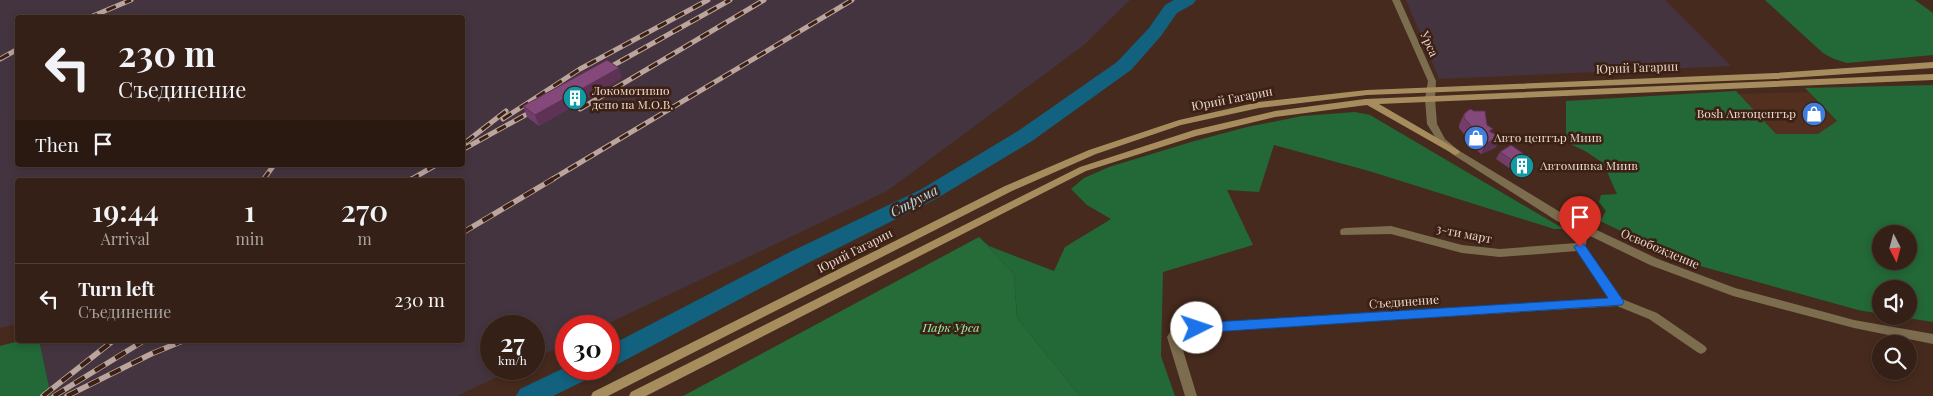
<!DOCTYPE html>
<html lang="en">
<head>
<meta charset="utf-8">
<style>
	body { margin:0; font-family:"Playfair Display",serif; background:#3c281f; color:#f1f3f6; height:100vh; display:flex; flex-direction:column; font-size:19px; white-space:nowrap }
	* { box-sizing:border-box; margin:0 }
	p { font-size:16px; color:#a9a3a1 }
	.icon { flex:none; width:28px; height:28px; fill:none; stroke:currentColor; stroke-width:2; stroke-linecap:round; stroke-linejoin:round }
	.map { position:relative; flex:1; overflow:hidden }
	.drawer { position:absolute; left:15px; top:178px; width:450px; height:165px; display:flex; flex-direction:column; background:#342016; border-radius:5px; box-shadow:0 2px 8px #0003,0 0 0 1px #4e3e35 }
	.drawer>* { flex:none }
	.guide { position:absolute; left:15px; top:15px; width:450px; height:152px; border-radius:5px; box-shadow:0 2px 8px #0003,0 0 0 1px #4e3e35; background:#342016; color:#f1f3f6; overflow:hidden }
	.needle { width:32px; rotate:174deg }
	.buttons { position:absolute; left:1872px; top:225px; display:grid; gap:10px }
	.buttons a { display:grid; place-items:center; width:45px; height:45px; border-radius:50%; background:#342016; box-shadow:0 2px 8px #0003,0 0 0 1px #4e3e35; font-size:25px }
	.speed { position:absolute; left:480px; top:315px; display:flex; gap:10px; font-size:25px; font-weight:700; text-align:center }
	.speed>* { display:grid; place-content:center; width:65px; height:65px; border-radius:50%; background:#342016; box-shadow:0 2px 8px #0003,0 0 0 1px #4e3e35; line-height:1 }
	.speed small { font-size:12px; font-weight:400 }
	.speed .limit { border:8px solid #d22; background:#fff; color:#111 }
	.pin { position:absolute; display:grid; place-items:center; width:42px; height:42px; color:#fff; margin:-51px -21px; border-radius:50% 50% 50% 0; rotate:-45deg; box-shadow:0 0 5px #0007 }
	.pin .icon { rotate:45deg }
	.me { position:absolute; width:55px; margin:-28px; rotate:86deg; stroke-linejoin:round; filter:drop-shadow(0 0 4px #0008) }
	.turn { display:flex; align-items:center; gap:18px; height:105px; padding:0 20px; font-size:22px }
	.turn .icon { width:65px; height:65px; stroke-width:2.5 }
	.turn b { display:block; font-size:35px; line-height:42px }
	.then { display:flex; align-items:center; height:48px; padding:0 20px; background:#0003; gap:10px; font-size:19px }
	.eta { display:flex; justify-content:space-evenly; align-items:center; height:85px; text-align:center }
	.eta b { font-size:30px; font-weight:600; line-height:35px }
	ul { padding:0; list-style:none }
	li { display:flex; align-items:center; gap:15px; height:70px; padding:0 20px; border-top:1px solid #4e3e35 }
	li div { flex:1 }
	li b { display:block; font-size:19px }
	li em { font-style:normal }
	.map>svg:first-child { display:block }
</style>
</head>
<body>
<div class="map">
<svg width="1933" height="396" viewBox="0 0 1933 396">
	<rect width="100%" height="100%" fill="#462a1d"/>
	<path fill="#522f1f" d="M 1808,92 L 1840,125 L 1821,138 L 1778,138 L 1738,94 Z"/>
	<path fill="#44343f" fill-rule="evenodd" d="M 0,0 L 1130,0 L 1084,45 L 887,191 L 603,326 L 566,326 L 566,344 L 534,359 L 534,326 L 491,326 L 491,369 L 514,369 L 457,396 L 51,396 L 39,340 L 462,340 L 462,180 L 18,180 L 17,324 L 0,328 ZM 18,18 L 462,18 L 462,165 L 18,165 Z
		M 1406,0 L 1665,0 L 1731,66 L 1439,79 Z"/>
	<path fill="#236837" fill-rule="evenodd" d="M 1765,0 L 1915,0 L 1933,13 L 1933,55 L 1847,63 L 1834,59 L 1823,53 Z
		M 1933,85 L 1933,322 L 1895,316 L 1909,316 L 1909,289 L 1881,289 L 1881,314 L 1858,310 L 1686,262 L 1600,221 L 1606,211 L 1599,202 L 1601,195 L 1617,194 L 1603,163 L 1585,151 L 1570,144 L 1566,132 L 1566,101 L 1736,91 L 1776,134 L 1818,134 L 1837,121 L 1805,88 ZM 1881,234 L 1909,234 L 1909,261 L 1881,261 Z
		M 1355,112 L 1370,115 L 1564,229 L 1554,229 L 1369,171 L 1274,145 L 1259,192 L 1227,190 L 1253,245 L 1163,272 L 1161,356 L 1175,396 L 1080,396 L 1017,318 L 1014,274 L 979,237 L 989,246 L 1054,271 L 1065,247 L 1111,219 L 1087,205 L 1071,189 L 1084,178 L 1109,167 L 1191,142 L 1247,127 L 1302,116 Z
		M 23,340 L 39,340 L 51,396 L 0,396 L 0,346 Z"/>
	<path fill="#256c39" d="M 979,237 L 1014,274 L 1017,318 L 1080,396 L 683,396 Z"/>
	<g fill="none" stroke-linecap="round" stroke-linejoin="round">
		<path fill="#11617f" fill-rule="evenodd" d="M 1174,0 L 1196,0 L 1193,4 L 1177,13 L 1161,36 L 1131,70 L 1032,141 L 934,200 L 806,264 L 618,364 L 609,367 L 609,346 L 790,252 L 920,190 L 1018,131 L 1117,62 L 1149,28 L 1165,5 Z
			M 566,367 L 566,369 L 597,369 L 594,376 L 553,396 L 516,396 L 520,389 Z"/>
		<path fill="#7d6d4f" fill-rule="evenodd" d="M 1392,0 L 1400,0 L 1436,81 L 1435,99 L 1437,124 L 1445,139 L 1458,150 L 1565,215 L 1658,259 L 1735,288 L 1854,320 L 1933,334 L 1933,344 L 1854,328 L 1733,296 L 1650,265 L 1588,235 L 1585,247 L 1622,299 L 1657,313 L 1705,346 L 1707,349 L 1705,352 L 1701,354 L 1697,352 L 1649,319 L 1617,306 L 1181,333 L 1179,337 L 1197,396 L 1185,396 L 1167,337 L 1174,326 L 1178,325 L 1609,298 L 1577,251 L 1500,257 L 1462,253 L 1391,234 L 1341,235 L 1340,232 L 1341,229 L 1345,228 L 1391,226 L 1462,245 L 1500,249 L 1576,243 L 1579,231 L 1557,221 L 1452,154 L 1439,143 L 1427,124 L 1425,99 L 1428,81 Z"/>
		<path fill="#a78d5d" fill-rule="evenodd" d="M 1933,62 L 1933,68 L 1775,79 L 1367,95 L 1259,108 L 1181,125 L 1096,154 L 1012,191 L 608,396 L 591,396 L 593,392 L 1005,186 L 1089,150 L 1179,120 L 1259,102 L 1367,90 L 1775,73 Z
			M 1933,74 L 1933,80 L 1379,104 L 1458,150 L 1460,152 L 1458,154 L 1455,155 L 1367,105 L 1275,117 L 1196,136 L 1086,171 L 646,396 L 629,396 L 631,392 L 1080,167 L 1194,130 L 1275,111 L 1365,99 Z"/>
		<g stroke="#bba59c" stroke-width="5">
			<path id="rail-far1" d="M 88,18 L 131,0
				M 0,59 L 18,49
				M 603,71 L 730,0
				M 580,109 L 764,0
				M 503,119 L 580,69 L 708,0
				M 466,142 L 506,111
				M 462,150 L 538,108
				M 263,180 L 274,165
				M 410,180 L 436,165
				M 551,180 L 852,0"/>
		</g>
		<g stroke="#bba59c" stroke-width="5.5">
			<path id="rail" d="M 410,180 L 412,179
				M 462,233 L 553,179
				M 43,396 L 114,340
				M 54,396 L 145,340
				M 67,396 L 151,354 L 185,340"/>
		</g>
		<use href="#rail-far1" stroke="#3b2013" stroke-width="3" stroke-dasharray="10" stroke-linecap="butt"/>
		<use href="#rail" stroke="#3b2013" stroke-width="4" stroke-dasharray="12" stroke-linecap="butt"/>
	</g>
	<path fill="#723e69" d="M 622,78 L 539,126 L 527,117 L 523,106 Z
		M 1464,114 L 1487,125 L 1491,132 L 1500,137 L 1495,148 L 1481,154 L 1466,141 L 1467,138 L 1459,128 L 1459,125 Z
		M 1500,152 L 1520,161 L 1509,168 L 1496,159 Z"/>
	<path fill="#5d3255" d="M 619,68 L 622,78 L 539,126 L 535,115 Z
		M 1500,137 L 1495,148 L 1481,154 L 1486,143 Z
		M 1524,154 L 1520,161 L 1509,168 L 1512,160 Z"/>
	<path fill="#85487a" stroke="#5d3255" d="M 607,60 L 619,68 L 535,115 L 523,106 Z
		M 1470,109 L 1474,111 L 1485,111 L 1487,125 L 1493,129 L 1489,131 L 1500,137 L 1486,143 L 1471,130 L 1474,129 L 1464,118 L 1464,114 Z
		M 1511,145 L 1524,154 L 1512,160 L 1500,152 Z"/>
	<path fill="#1a73e8" stroke="#114b97" d="M 1580,243 L 1584,244 L 1622,299 L 1624,302 L 1622,305 L 1197,333 L 1192,332 L 1190,328 L 1192,325 L 1197,323 L 1608,298 L 1574,247 Z"/>
	<defs>
		<g id="building-disc" transform="scale(1.25)"><circle r="9.5" fill="#0f9aa8" stroke="#3b2013"/><path d="M-4-6H4V6H1V3H-1V6H-4ZM-2.5-4.3h1.7v1.8h-1.7ZM.8-4.3h1.7v1.8H.8ZM-2.5-1h1.7V.8h-1.7ZM.8-1h1.7V.8H.8Z" fill="#fff"/></g>
		<g id="shop-disc" transform="scale(1.25)"><circle r="9.5" fill="#3f7fe0" stroke="#3b2013"/><path d="M-5-2.5h2.3a2.7 3.5 0 0 1 5.4 0H5L5.5 6h-11ZM-1.5-2.5h3a1.5 2.3 0 0 0-3 0Z" fill="#fff"/></g>
	</defs>
	<g fill-rule="evenodd">
		<use href="#building-disc" x="575" y="98"/>
		<use href="#shop-disc" x="1814" y="114"/>
		<use href="#shop-disc" x="1476" y="138"/>
		<use href="#building-disc" x="1522" y="166"/>
	</g>
	<g text-anchor="middle" stroke-width="5" stroke-linejoin="round" paint-order="stroke">
		<g font-size="12" fill="#ead7cf" stroke="#3b2013">
			<text transform="translate(1429 44) rotate(66)" y="4">Урса</text>
			<text transform="translate(1637 68) rotate(-2)" y="4">Юрий Гагарин</text>
			<text transform="translate(1232 99) rotate(-11)" y="4">Юрий Гагарин</text>
			<text transform="translate(1464 234) rotate(11)" y="4">3-ти март</text>
			<text transform="translate(1660 249) rotate(23)" y="4">Освобождение</text>
			<text transform="translate(855 251) rotate(-27)" y="4">Юрий Гагарин</text>
			<text transform="translate(1404 302) rotate(-4)" y="4">Съединение</text>
		</g>
		<g font-size="12" fill="#ead7cf" stroke="#3b2013" text-anchor="start">
			<text x="592" y="95">Локомотивно<tspan x="592" dy="14">депо на М.О.В.</tspan></text>
			<text x="1796" y="118" text-anchor="end">Bosh Автоцентър</text>
			<text x="1494" y="142">Авто център Миив</text>
			<text x="1540" y="170">Автомивка Миив</text>
		</g>
		<g font-size="12" font-style="italic" fill="#96f5ab" stroke="#3b2013">
			<text x="951" y="332">Парк Урса</text>
		</g>
		<g font-size="14" font-style="italic" fill="#b2def4" stroke="#3b2013">
			<text transform="translate(914 201) rotate(-28)" y="5">Струма</text>
		</g>
	</g>
</svg>
<div class="buttons">
<a><svg class="needle" viewBox="-14 -14 28 28"><path d="M0-13l5 13h-10z" fill="#e53935"/><path d="M0 13l5-13h-10z" fill="#a9a3a1"/></svg></a>
<a><svg class="icon" aria-label="sound" viewBox="0 0 24 24"><path d="M4 9h4l5-4v14l-5-4H4zM17 9q2 3 0 6"/></svg></a>
<a><svg class="icon" aria-label="search" viewBox="0 0 24 24"><circle cx="10" cy="10" r="6"/><path d="M15 15l6 6"/></svg></a>
</div>
<div class="speed"><div>27<small>km/h</small></div><div class="limit">30</div></div>
<div class="pin" style="left:1580px;top:247px;background:#d93025"><svg class="icon" aria-label="arrive" viewBox="0 0 24 24"><path d="M6 21V4h12l-3 4 3 4H6"/></svg></div>
<svg class="me" style="left:1197px;top:328px" viewBox="-20 -20 40 40"><circle r="19" fill="#fff"/><path d="M0-13L10 11 0 6-10 11z" fill="#1a73e8"/></svg>
<div class="guide">
<div class="turn"><svg class="icon" aria-label="left" viewBox="0 0 24 24"><path d="M17 20v-9H6M10 6l-5 5 5 5"/></svg><div><b>230 m</b>Съединение</div></div>
<div class="then">Then<svg class="icon" aria-label="arrive" viewBox="0 0 24 24"><path d="M6 21V4h12l-3 4 3 4H6"/></svg></div>
</div>
<section class="drawer">
<div class="eta">
<div><b>19:44</b><p>Arrival</p></div>
<div><b>1</b><p>min</p></div>
<div><b>270</b><p>m</p></div>
</div>
<ul>
<li><svg class="icon" aria-label="left" viewBox="0 0 24 24"><path d="M17 20v-9H6M10 6l-5 5 5 5"/></svg><div><b>Turn left</b><p>Съединение</p></div><em>230 m</em></li>
</ul>
</section>
</div>
</body>
</html>
